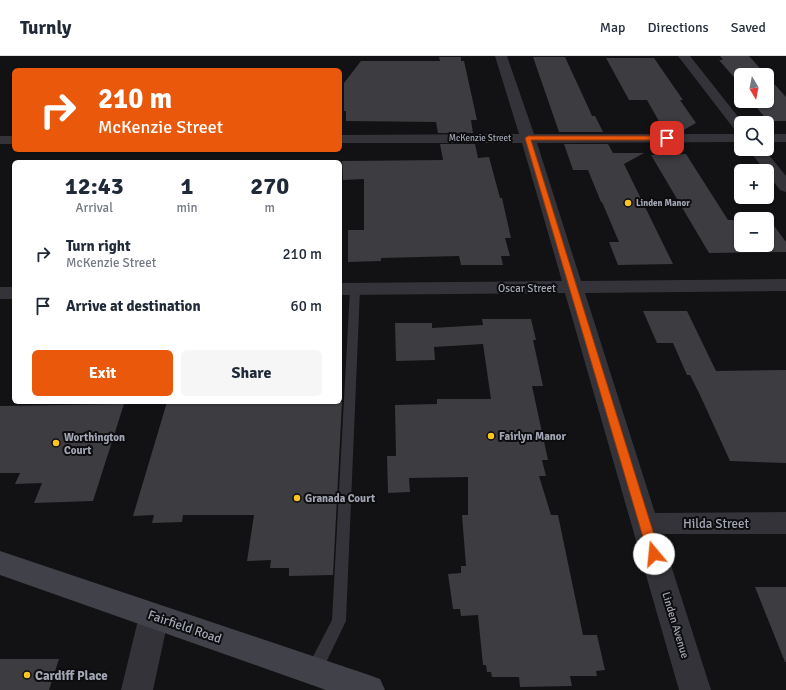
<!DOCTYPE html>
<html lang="en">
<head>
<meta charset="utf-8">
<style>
	body { margin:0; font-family:Signika,sans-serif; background:#f6f6f7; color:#1f2937; height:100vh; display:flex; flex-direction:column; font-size:15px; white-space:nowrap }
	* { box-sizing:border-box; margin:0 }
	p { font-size:13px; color:#747a83 }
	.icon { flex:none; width:22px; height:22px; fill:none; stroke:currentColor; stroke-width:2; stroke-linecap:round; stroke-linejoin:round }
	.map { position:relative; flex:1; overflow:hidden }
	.drawer { position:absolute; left:12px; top:104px; width:330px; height:244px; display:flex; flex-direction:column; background:#fff; border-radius:6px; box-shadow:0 1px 3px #0004 }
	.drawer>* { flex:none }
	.guide { position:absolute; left:12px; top:12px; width:330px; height:84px; border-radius:6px; box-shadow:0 1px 3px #0004; background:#ea580c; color:#fff; overflow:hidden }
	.needle { width:26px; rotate:170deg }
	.fabs { position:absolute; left:734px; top:12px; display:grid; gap:8px }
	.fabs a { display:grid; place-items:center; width:40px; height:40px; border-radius:6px; background:#fff; box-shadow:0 1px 3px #0004; font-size:20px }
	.pin { position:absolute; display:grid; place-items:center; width:34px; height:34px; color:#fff; margin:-17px; border-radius:8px; box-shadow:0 2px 6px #0006 }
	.me { position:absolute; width:44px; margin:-22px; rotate:343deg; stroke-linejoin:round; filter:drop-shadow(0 0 3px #0008) }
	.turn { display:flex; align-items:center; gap:14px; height:84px; padding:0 20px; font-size:18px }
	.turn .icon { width:52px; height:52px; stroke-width:2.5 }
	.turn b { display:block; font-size:28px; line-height:34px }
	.eta { display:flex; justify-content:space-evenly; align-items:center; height:68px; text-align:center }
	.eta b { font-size:24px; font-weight:700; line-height:28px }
	.cta { display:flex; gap:8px; margin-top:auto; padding:8px 20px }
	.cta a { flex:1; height:46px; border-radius:6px; background:#ea580c; color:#fff; font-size:16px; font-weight:700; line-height:46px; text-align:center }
	.cta a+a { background:#f6f6f7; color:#1f2937 }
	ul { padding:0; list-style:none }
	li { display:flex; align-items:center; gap:12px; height:52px; padding:0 20px }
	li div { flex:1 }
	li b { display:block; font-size:15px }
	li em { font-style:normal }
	header { display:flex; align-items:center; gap:24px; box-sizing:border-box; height:56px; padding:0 20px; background:#fff; border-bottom:1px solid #e0e1e3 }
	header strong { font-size:19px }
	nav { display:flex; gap:22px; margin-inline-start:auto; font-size:14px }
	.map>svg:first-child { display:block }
</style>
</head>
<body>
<header>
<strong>Turnly</strong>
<nav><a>Map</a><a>Directions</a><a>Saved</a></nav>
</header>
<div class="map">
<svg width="786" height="634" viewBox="0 0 786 634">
	<rect width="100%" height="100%" fill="#121214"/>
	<path fill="#3c3c41" d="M 720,0 L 749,0 L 766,19 L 741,19 L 741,33 L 735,26 L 738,26 L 719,4 L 723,4 Z
		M 439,1 L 461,1 L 461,5 L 464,5 L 477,64 L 471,64 L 473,77 L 438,77 L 436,66 L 346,65 L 346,55 L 344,55 L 344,27 L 361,5 L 440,5 Z
		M 533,1 L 565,1 L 589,53 L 592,60 L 595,60 L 603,76 L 559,76 Z
		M 606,2 L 654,2 L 683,44 L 680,44 L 696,67 L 680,76 L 665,76 L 647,44 L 629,44 Z
		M 767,20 L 786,41 L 786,65 L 768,65 L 751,45 L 767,45 Z
		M 440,88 L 475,88 L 478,102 L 489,101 L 500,142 L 502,142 L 511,182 L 505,182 L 510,200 L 501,200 L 503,209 L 461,209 L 459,200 L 381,202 L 381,205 L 348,206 L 348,174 L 364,174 L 364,123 L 343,124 L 342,105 L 443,104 Z
		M 564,88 L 608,88 L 613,97 L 644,97 L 624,108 L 673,208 L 618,209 L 609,186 L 619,186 L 602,146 L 601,146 L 588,114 L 573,114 Z
		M 686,98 L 728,164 L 741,164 L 741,189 L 767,189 L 767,163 L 769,163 L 786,186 L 786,196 L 709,197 L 651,99 Z
		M 643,255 L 687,255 L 716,315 L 786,314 L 786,407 L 730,405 L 700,339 L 690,319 L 687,319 L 673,287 L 657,287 Z
		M 482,263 L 531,263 L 536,284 L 533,284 L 543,330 L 532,330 L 548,404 L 542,404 L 546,420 L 539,420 L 551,459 L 558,459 L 583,579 L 597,579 L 605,614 L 596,615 L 597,620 L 570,620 L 572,630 L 520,631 L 519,621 L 492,621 L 491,616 L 487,616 L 486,609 L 483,609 L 478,559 L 461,560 L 460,553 L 453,553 L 448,518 L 461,517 L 461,510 L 466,510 L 462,459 L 468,459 L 468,421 L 409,422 L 410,436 L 388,437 L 387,400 L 396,400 L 395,349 L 437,348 L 437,343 L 491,343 L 483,288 L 434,291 L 435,304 L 396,305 L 395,267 L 432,267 L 432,272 L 483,269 Z
		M 167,346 L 342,346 L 333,519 L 289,520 L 289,512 L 270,512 L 271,504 L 247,505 L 254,459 L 183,459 L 182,466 L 152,467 L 154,459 L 133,460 Z
		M 124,348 L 93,445 L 34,447 L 42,427 L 15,428 L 20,417 L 0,417 L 0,350 Z
		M 755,531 L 786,531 L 786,606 L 785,606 Z
		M 0,603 L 59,603 L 49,634 L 0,634 Z"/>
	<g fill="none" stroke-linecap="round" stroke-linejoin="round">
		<path fill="#333339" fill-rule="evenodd" d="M 355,230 L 360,233 L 346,565 L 320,619 L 314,621 L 308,619 L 306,614 L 332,564 L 350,233 Z"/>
		<path fill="#333339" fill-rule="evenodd" d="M 495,0 L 507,0 L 534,78 L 738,78 L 678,0 L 690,0 L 743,67 L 741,67 L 741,86 L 537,87 L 581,225 L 786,223 L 786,235 L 585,237 L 655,457 L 786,456 L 786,478 L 661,478 L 711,634 L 679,634 L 565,237 L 340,239 L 340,227 L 562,225 L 522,87 L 340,87 L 340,79 L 519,78 Z
			M 767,78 L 786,78 L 786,86 L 767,86 Z
			M 0,80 L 14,80 L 14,88 L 0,88 Z
			M 748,93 L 764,93 L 786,120 L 786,136 L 780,134 Z
			M 0,231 L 14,231 L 14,243 L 0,243 Z
			M 154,547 L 164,551 L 169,560 L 153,634 L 121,634 L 139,560 L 144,551 Z"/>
		<path fill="#414249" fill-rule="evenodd" d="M 0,495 L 369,619 L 380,623 L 385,634 L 326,634 L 0,519 Z"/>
	</g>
	<path fill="#ea580c" stroke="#983908" d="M 528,80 L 667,80 L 670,82 L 667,84 L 531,84 L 660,498 L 658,501 L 650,501 L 648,498 L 525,82 Z"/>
	<g fill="#fdc521" stroke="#0d0d0f" stroke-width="1.5">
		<circle cx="628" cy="147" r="4"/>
		<circle cx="491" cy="380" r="4"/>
		<circle cx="56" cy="387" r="4"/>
		<circle cx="297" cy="442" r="4"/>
		<circle cx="27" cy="619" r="4"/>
	</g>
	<g text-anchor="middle" stroke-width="4" stroke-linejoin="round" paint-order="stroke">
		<g font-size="9" fill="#a3a7b5" stroke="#0d0d0f">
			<text x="480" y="85">McKenzie Street</text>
		</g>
		<g font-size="9" font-weight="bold" fill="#a3a7b5" stroke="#0d0d0f" text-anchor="start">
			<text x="636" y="150">Linden Manor</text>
		</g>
		<g font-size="11" fill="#a3a7b5" stroke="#0d0d0f">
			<text x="527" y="236">Oscar Street</text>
			<text transform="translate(676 569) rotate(73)" y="4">Linden Avenue</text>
		</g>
		<g font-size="11" font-weight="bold" fill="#a3a7b5" stroke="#0d0d0f" text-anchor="start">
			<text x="499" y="384">Fairlyn Manor</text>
			<text x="64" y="385">Worthington<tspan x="64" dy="13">Court</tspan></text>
			<text x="305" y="446">Granada Court</text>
		</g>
		<g font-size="13" fill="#a3a7b5" stroke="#0d0d0f">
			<text x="716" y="472">Hilda Street</text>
			<text transform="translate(185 570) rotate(19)" y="5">Fairfield Road</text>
		</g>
		<g font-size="13" font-weight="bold" fill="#a3a7b5" stroke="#0d0d0f" text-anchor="start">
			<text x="35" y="624">Cardiff Place</text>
		</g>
	</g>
</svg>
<div class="fabs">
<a><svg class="needle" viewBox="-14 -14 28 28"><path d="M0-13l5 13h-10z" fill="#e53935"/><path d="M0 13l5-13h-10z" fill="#747a83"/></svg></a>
<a><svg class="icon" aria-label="search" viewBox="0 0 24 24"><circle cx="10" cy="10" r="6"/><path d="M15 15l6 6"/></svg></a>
<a>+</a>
<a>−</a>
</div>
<div class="pin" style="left:667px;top:82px;background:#d93025"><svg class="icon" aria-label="arrive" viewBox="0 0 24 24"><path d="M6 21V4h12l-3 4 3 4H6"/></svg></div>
<svg class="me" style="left:654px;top:498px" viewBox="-20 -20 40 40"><circle r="19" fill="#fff"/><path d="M0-13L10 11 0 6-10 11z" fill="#ea580c"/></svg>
<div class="guide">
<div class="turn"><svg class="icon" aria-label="right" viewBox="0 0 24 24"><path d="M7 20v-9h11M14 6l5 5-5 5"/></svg><div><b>210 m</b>McKenzie Street</div></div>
</div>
<section class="drawer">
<div class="eta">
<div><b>12:43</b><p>Arrival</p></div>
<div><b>1</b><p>min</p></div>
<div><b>270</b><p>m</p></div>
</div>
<ul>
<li><svg class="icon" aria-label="right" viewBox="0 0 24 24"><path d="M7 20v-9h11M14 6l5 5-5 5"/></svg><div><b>Turn right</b><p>McKenzie Street</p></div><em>210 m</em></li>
<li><svg class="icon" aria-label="arrive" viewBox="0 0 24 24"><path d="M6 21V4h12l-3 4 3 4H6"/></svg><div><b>Arrive at destination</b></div><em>60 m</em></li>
</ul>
<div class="cta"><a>Exit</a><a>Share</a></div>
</section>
</div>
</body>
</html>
